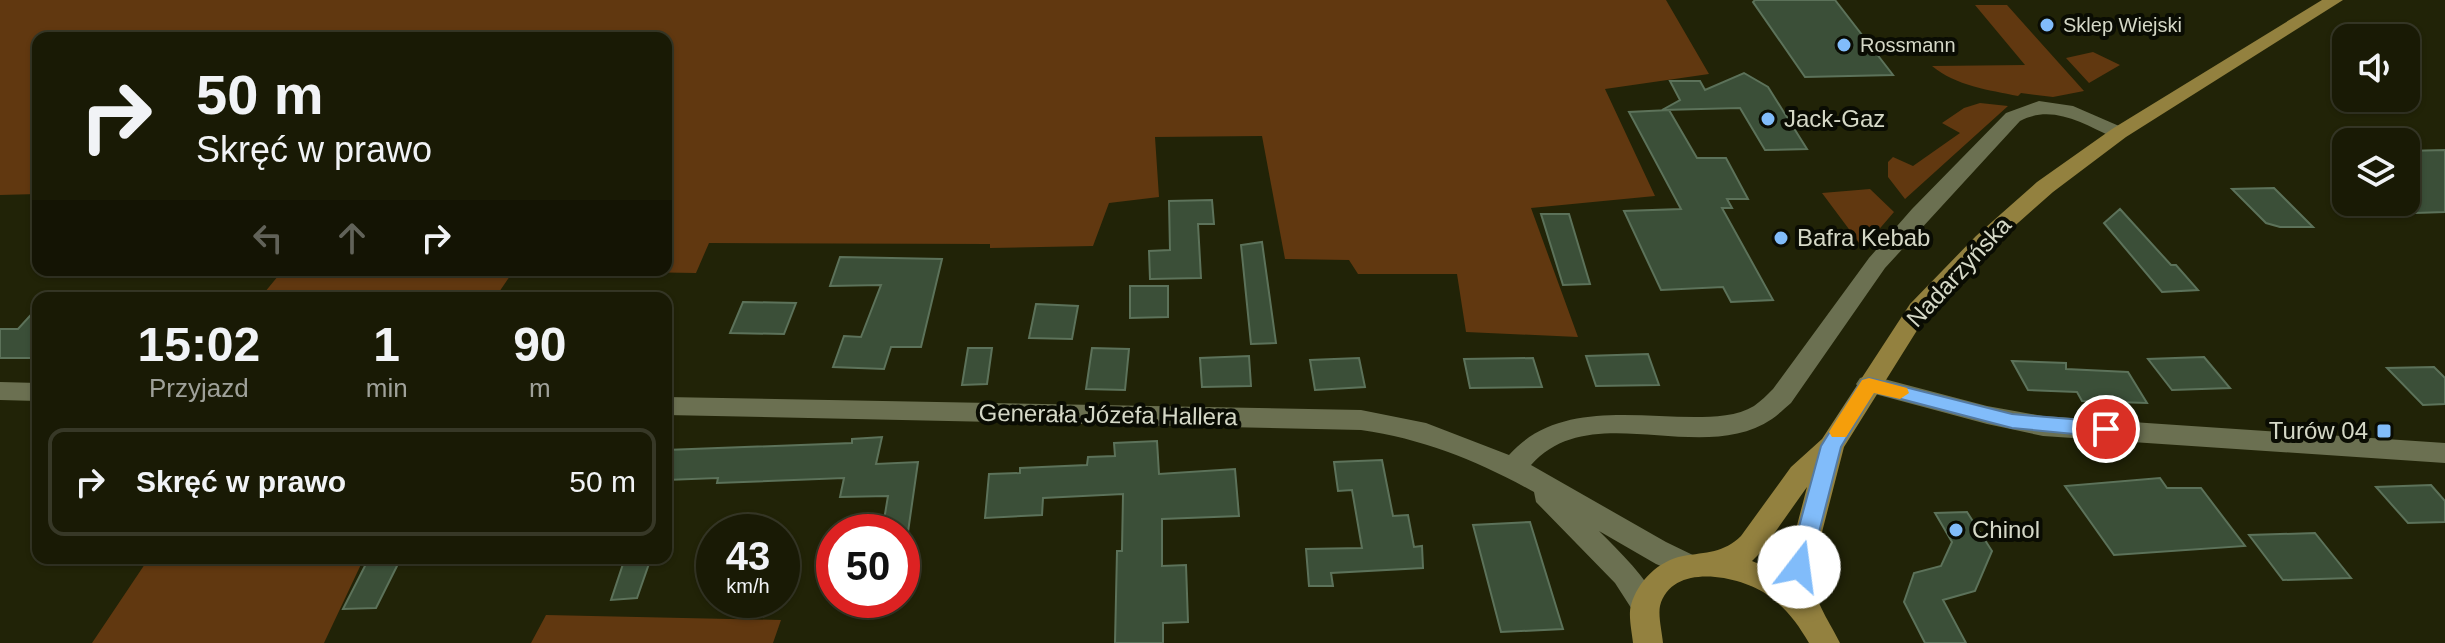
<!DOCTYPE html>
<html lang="pl">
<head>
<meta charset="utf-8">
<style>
	body { margin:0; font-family:Helvetica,sans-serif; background:#262713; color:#f1f3f6; height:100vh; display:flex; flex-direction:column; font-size:30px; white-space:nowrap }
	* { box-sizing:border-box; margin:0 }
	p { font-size:26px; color:#9fa19a }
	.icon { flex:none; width:44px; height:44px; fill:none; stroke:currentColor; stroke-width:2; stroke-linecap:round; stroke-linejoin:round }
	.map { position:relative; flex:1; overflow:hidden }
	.side { position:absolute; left:32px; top:292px; width:640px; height:272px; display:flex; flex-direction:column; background:#191a05; border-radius:16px; box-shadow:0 2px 6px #0004,0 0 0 2px #373827 }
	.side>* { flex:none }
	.banner { position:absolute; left:32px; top:32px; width:640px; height:244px; border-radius:16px; box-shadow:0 2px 6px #0004,0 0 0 2px #373827; background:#191a05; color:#f1f3f6; overflow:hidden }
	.tools { position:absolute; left:2332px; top:24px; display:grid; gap:16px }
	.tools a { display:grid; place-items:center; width:88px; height:88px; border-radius:16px; background:#191a05; box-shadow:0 2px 6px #0004,0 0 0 2px #373827; font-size:40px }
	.speed { position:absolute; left:696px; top:514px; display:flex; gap:16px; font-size:40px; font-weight:700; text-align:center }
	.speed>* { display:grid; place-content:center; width:104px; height:104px; border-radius:50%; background:#191a05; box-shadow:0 2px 6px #0004,0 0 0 2px #373827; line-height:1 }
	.speed small { font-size:20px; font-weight:400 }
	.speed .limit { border:12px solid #d22; background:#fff; color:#111 }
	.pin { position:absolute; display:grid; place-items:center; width:68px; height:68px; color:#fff; margin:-34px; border:4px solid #fff; border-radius:50%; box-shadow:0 2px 8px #0007 }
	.me { position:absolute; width:88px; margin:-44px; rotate:15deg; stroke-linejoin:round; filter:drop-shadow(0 0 6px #0008) }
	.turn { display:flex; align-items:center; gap:28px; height:168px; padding:0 32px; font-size:36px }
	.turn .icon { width:104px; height:104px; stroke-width:2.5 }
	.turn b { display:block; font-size:56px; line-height:68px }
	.lanes { display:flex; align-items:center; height:76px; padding:0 32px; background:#0003; justify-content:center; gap:40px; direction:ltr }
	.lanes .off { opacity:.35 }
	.eta { display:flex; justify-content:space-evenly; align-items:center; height:136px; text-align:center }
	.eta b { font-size:48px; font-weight:800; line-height:56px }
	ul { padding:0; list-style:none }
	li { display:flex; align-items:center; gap:24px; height:108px; margin:0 16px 12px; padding:0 16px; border:4px solid #373827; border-radius:16px }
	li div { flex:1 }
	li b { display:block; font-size:30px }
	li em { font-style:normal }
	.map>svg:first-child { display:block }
</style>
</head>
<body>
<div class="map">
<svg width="2445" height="643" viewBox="0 0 2445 643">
	<rect width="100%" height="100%" fill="#212307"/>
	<path fill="#613810" d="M 0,0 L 1666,0 L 1709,74 L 1605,89 L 1655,196 L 1531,208 L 1578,337 L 1466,332 L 1457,274 L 1358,274 L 1349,260 L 1285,259 L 1262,136 L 1155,137 L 1159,197 L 1109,203 L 1093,246 L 990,248 L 990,244 L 709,243 L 696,273 L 514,270 L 495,298 L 260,298 L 283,270 L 666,270 L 666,38 L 38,38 L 38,194 L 0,195 Z
		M 1975,5 L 2007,5 L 2084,91 L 2053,97 L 2021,93 L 2018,96 C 1989,90 1956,86 1932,66 L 2025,65 Z
		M 2093,52 L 2120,65 L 2089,83 L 2066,58 Z
		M 1980,103 L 2008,106 L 1905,199 L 1888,177 L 1888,162 L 1893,157 L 1913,166 L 1960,133 L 1942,123 L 1964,108 Z
		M 1870,189 L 1894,212 L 1863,248 L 1822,193 Z
		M 149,558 L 364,558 L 324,643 L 92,643 Z
		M 546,615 L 781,620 L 773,643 L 531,643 Z"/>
	<path fill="#3b4f38" stroke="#5c725a" stroke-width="2" d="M 1755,0 L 1835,0 L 1893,75 L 1805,77 L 1753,2 Z
		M 1744,73 L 1768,87 L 1807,149 L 1765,150 L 1740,108 L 1662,110 L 1680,100 L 1670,81 L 1700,81 L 1705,90 Z
		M 1669,110 L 1697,158 L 1726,158 L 1748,199 L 1727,199 L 1732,208 L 1722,208 L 1773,300 L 1731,302 L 1723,287 L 1661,290 L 1624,211 L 1681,209 L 1629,112 Z
		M 2445,150 L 2445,212 L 2415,213 L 2406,205 L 2406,151 Z
		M 2274,188 L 2313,227 L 2280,227 L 2266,223 L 2232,189 Z
		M 1212,200 L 1214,224 L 1198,224 L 1201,278 L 1150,279 L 1149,251 L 1170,250 L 1169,201 Z
		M 2120,209 L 2171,265 L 2176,265 L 2198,290 L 2162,292 L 2104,223 Z
		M 1541,214 L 1569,214 L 1590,284 L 1563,285 Z
		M 1262,242 L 1276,343 L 1251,344 L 1241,245 Z
		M 840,257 L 942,259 L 921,347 L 891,347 L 884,369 L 833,367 L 844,336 L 861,337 L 881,285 L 830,286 Z
		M 1130,286 L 1168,286 L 1168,317 L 1130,318 Z
		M 743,302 L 796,303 L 784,334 L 730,333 Z
		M 1036,304 L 1078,306 L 1072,339 L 1029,338 Z
		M 38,307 L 38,358 L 0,358 L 0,329 L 18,329 Z
		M 968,348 L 992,348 L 987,384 L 962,385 Z
		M 1092,348 L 1129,349 L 1125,390 L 1086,389 Z
		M 1648,354 L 1659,385 L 1596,386 L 1586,356 Z
		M 1249,356 L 1251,386 L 1202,387 L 1200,358 Z
		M 2204,357 L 2230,388 L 2172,390 L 2148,359 Z
		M 1359,358 L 1365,387 L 1315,390 L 1310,360 Z
		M 1533,358 L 1542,387 L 1470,388 L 1464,359 Z
		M 2012,361 L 2066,363 L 2066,369 L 2128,372 L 2147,403 L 2082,401 L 2077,392 L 2028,390 Z
		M 2434,367 L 2445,378 L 2445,404 L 2423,405 L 2387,368 Z
		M 882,437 L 876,464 L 918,462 L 908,532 L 882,532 L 888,496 L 840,497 L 844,478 L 717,483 L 718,478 L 666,480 L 666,450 L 852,443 L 852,439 Z
		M 1157,441 L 1159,474 L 1235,469 L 1239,516 L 1162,519 L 1162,566 L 1186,565 L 1188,622 L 1163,623 L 1163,643 L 1115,643 L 1117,551 L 1122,551 L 1123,494 L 1043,498 L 1042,515 L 985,518 L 989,474 L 1020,473 L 1020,468 L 1087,465 L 1088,457 L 1115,456 L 1114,443 Z
		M 1382,460 L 1393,516 L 1408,515 L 1414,547 L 1422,546 L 1423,568 L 1331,573 L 1333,586 L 1309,586 L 1306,549 L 1362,548 L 1352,490 L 1338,491 L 1334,462 Z
		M 2160,478 L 2167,488 L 2201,488 L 2245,546 L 2114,555 L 2065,486 Z
		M 2431,485 L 2445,501 L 2445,522 L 2408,523 L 2376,487 Z
		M 1967,512 L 1992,551 L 1975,591 L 1943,600 L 1966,643 L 1925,643 L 1904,602 L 1914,573 L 1941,566 L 1952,542 L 1935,513 Z
		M 1530,522 L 1563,629 L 1501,632 L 1473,525 Z
		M 2315,533 L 2351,578 L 2283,580 L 2249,535 Z
		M 369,558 L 401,558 L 376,608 L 343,609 Z
		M 625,558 L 651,558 L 637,598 L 611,600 Z"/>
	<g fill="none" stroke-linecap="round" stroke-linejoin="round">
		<path fill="#6b7051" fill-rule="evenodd" d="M 2039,101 L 2073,106 L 2126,129 L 2129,133 L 2119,139 L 2112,137 C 2082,123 2052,104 2020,121 L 1885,268 L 1791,403 C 1785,408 1779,414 1772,419 C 1701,467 1591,397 1531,465 L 1666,542 L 1699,558 L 1703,566 L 1699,574 L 1689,578 L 1656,564 L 1599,531 C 1622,554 1645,576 1660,605 L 1655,614 L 1645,617 L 1635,614 L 1615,583 L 1536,502 L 1534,492 C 1478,461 1424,439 1361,430 L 666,415 L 666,397 L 1361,410 L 1426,423 L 1509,455 C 1556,402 1631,417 1695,417 C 1714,417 1738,416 1754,406 C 1761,401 1767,395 1773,389 L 1869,258 L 1912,209 L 2006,113 Z
			M 1869,375 L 1987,406 L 2043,416 L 2445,443 L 2445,463 L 2043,436 L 1987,424 L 1860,390 L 1856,384 L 1860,378 Z
			M 0,382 L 38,383 L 38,401 L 0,400 Z"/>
		<path fill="#93813f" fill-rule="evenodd" d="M 2322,0 L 2343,0 L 2126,137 L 2053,192 L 1992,246 L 1926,316 L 1844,447 L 1813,567 C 1812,601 1826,614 1840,643 L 1809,643 C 1798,624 1787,609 1769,596 C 1742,576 1672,561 1660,606 C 1658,616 1662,632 1663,643 L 1633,643 C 1632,632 1628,616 1631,605 C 1638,581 1658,561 1683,556 C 1706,552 1724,553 1741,536 L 1791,467 L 1822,439 L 1910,304 L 1976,236 L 2037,182 L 2112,129 ZM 1807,487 L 1784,575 L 1752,561 L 1761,552 Z"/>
	</g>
	<path fill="#81bcfa" stroke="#547aa2" stroke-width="2" d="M 1869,378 L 2012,414 L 2106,422 L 2113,424 L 2116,429 L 2113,435 L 2106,437 L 2012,428 L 1874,392 L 1841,447 L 1810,567 L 1807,573 L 1799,576 L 1791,573 L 1788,567 L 1821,446 L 1862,380 Z"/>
	<path fill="#f59e0b" d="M 1869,378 L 1907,388 L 1909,393 L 1900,399 L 1874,393 L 1846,437 L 1832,437 L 1829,432 L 1832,427 L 1862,380 Z"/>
	<g fill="#81bcfa" stroke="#0a0c03" stroke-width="3">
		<circle cx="2047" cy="25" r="8"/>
		<circle cx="1844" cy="45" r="8"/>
		<circle cx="1768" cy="119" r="8"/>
		<circle cx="1781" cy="238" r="8"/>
		<rect x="2376" y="423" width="16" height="16" rx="4"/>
		<circle cx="1956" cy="530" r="8"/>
	</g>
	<g text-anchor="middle" stroke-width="8" stroke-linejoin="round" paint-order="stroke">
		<g font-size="20" fill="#d5d8c7" stroke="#0a0c03" text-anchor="start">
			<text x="2063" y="32">Sklep Wiejski</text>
			<text x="1860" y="52">Rossmann</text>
		</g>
		<g font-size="24" fill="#d5d8c7" stroke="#0a0c03" text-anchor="start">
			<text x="1784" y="127">Jack-Gaz</text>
			<text x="1797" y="246">Bafra Kebab</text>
			<text x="2368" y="439" text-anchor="end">Turów 04</text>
			<text x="1972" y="538">Chinol</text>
		</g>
		<g font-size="24" fill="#d5d8c7" stroke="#0a0c03">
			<text transform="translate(1959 272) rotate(-47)" y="8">Nadarzyńska</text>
			<text transform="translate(1108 415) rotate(1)" y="8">Generała Józefa Hallera</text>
		</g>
	</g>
</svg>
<div class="tools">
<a><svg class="icon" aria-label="sound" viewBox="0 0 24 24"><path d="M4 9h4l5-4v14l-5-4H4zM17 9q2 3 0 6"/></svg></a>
<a><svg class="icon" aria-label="layers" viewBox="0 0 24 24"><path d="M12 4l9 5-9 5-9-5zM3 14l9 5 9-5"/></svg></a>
</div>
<div class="speed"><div>43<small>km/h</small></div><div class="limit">50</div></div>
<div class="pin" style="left:2106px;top:429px;background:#d93025"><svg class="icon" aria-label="arrive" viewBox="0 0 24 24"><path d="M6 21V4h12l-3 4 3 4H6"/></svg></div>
<svg class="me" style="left:1799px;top:567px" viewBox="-20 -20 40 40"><circle r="19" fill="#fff"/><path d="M0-13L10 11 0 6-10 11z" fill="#81bcfa"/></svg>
<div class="banner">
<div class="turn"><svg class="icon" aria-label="right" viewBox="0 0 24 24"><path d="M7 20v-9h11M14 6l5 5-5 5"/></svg><div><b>50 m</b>Skręć w prawo</div></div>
<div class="lanes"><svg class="icon off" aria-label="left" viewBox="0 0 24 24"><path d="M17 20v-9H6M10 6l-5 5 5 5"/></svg><svg class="icon off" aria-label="ahead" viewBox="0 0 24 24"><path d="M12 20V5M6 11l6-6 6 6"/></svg><svg class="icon" aria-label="right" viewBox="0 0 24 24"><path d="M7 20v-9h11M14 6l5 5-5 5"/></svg></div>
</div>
<section class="side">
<div class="eta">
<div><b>15:02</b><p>Przyjazd</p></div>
<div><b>1</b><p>min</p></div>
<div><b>90</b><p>m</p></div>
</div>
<ul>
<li><svg class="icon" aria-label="right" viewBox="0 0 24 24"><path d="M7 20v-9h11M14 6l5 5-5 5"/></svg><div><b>Skręć w prawo</b></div><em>50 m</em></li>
</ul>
</section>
</div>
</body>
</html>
